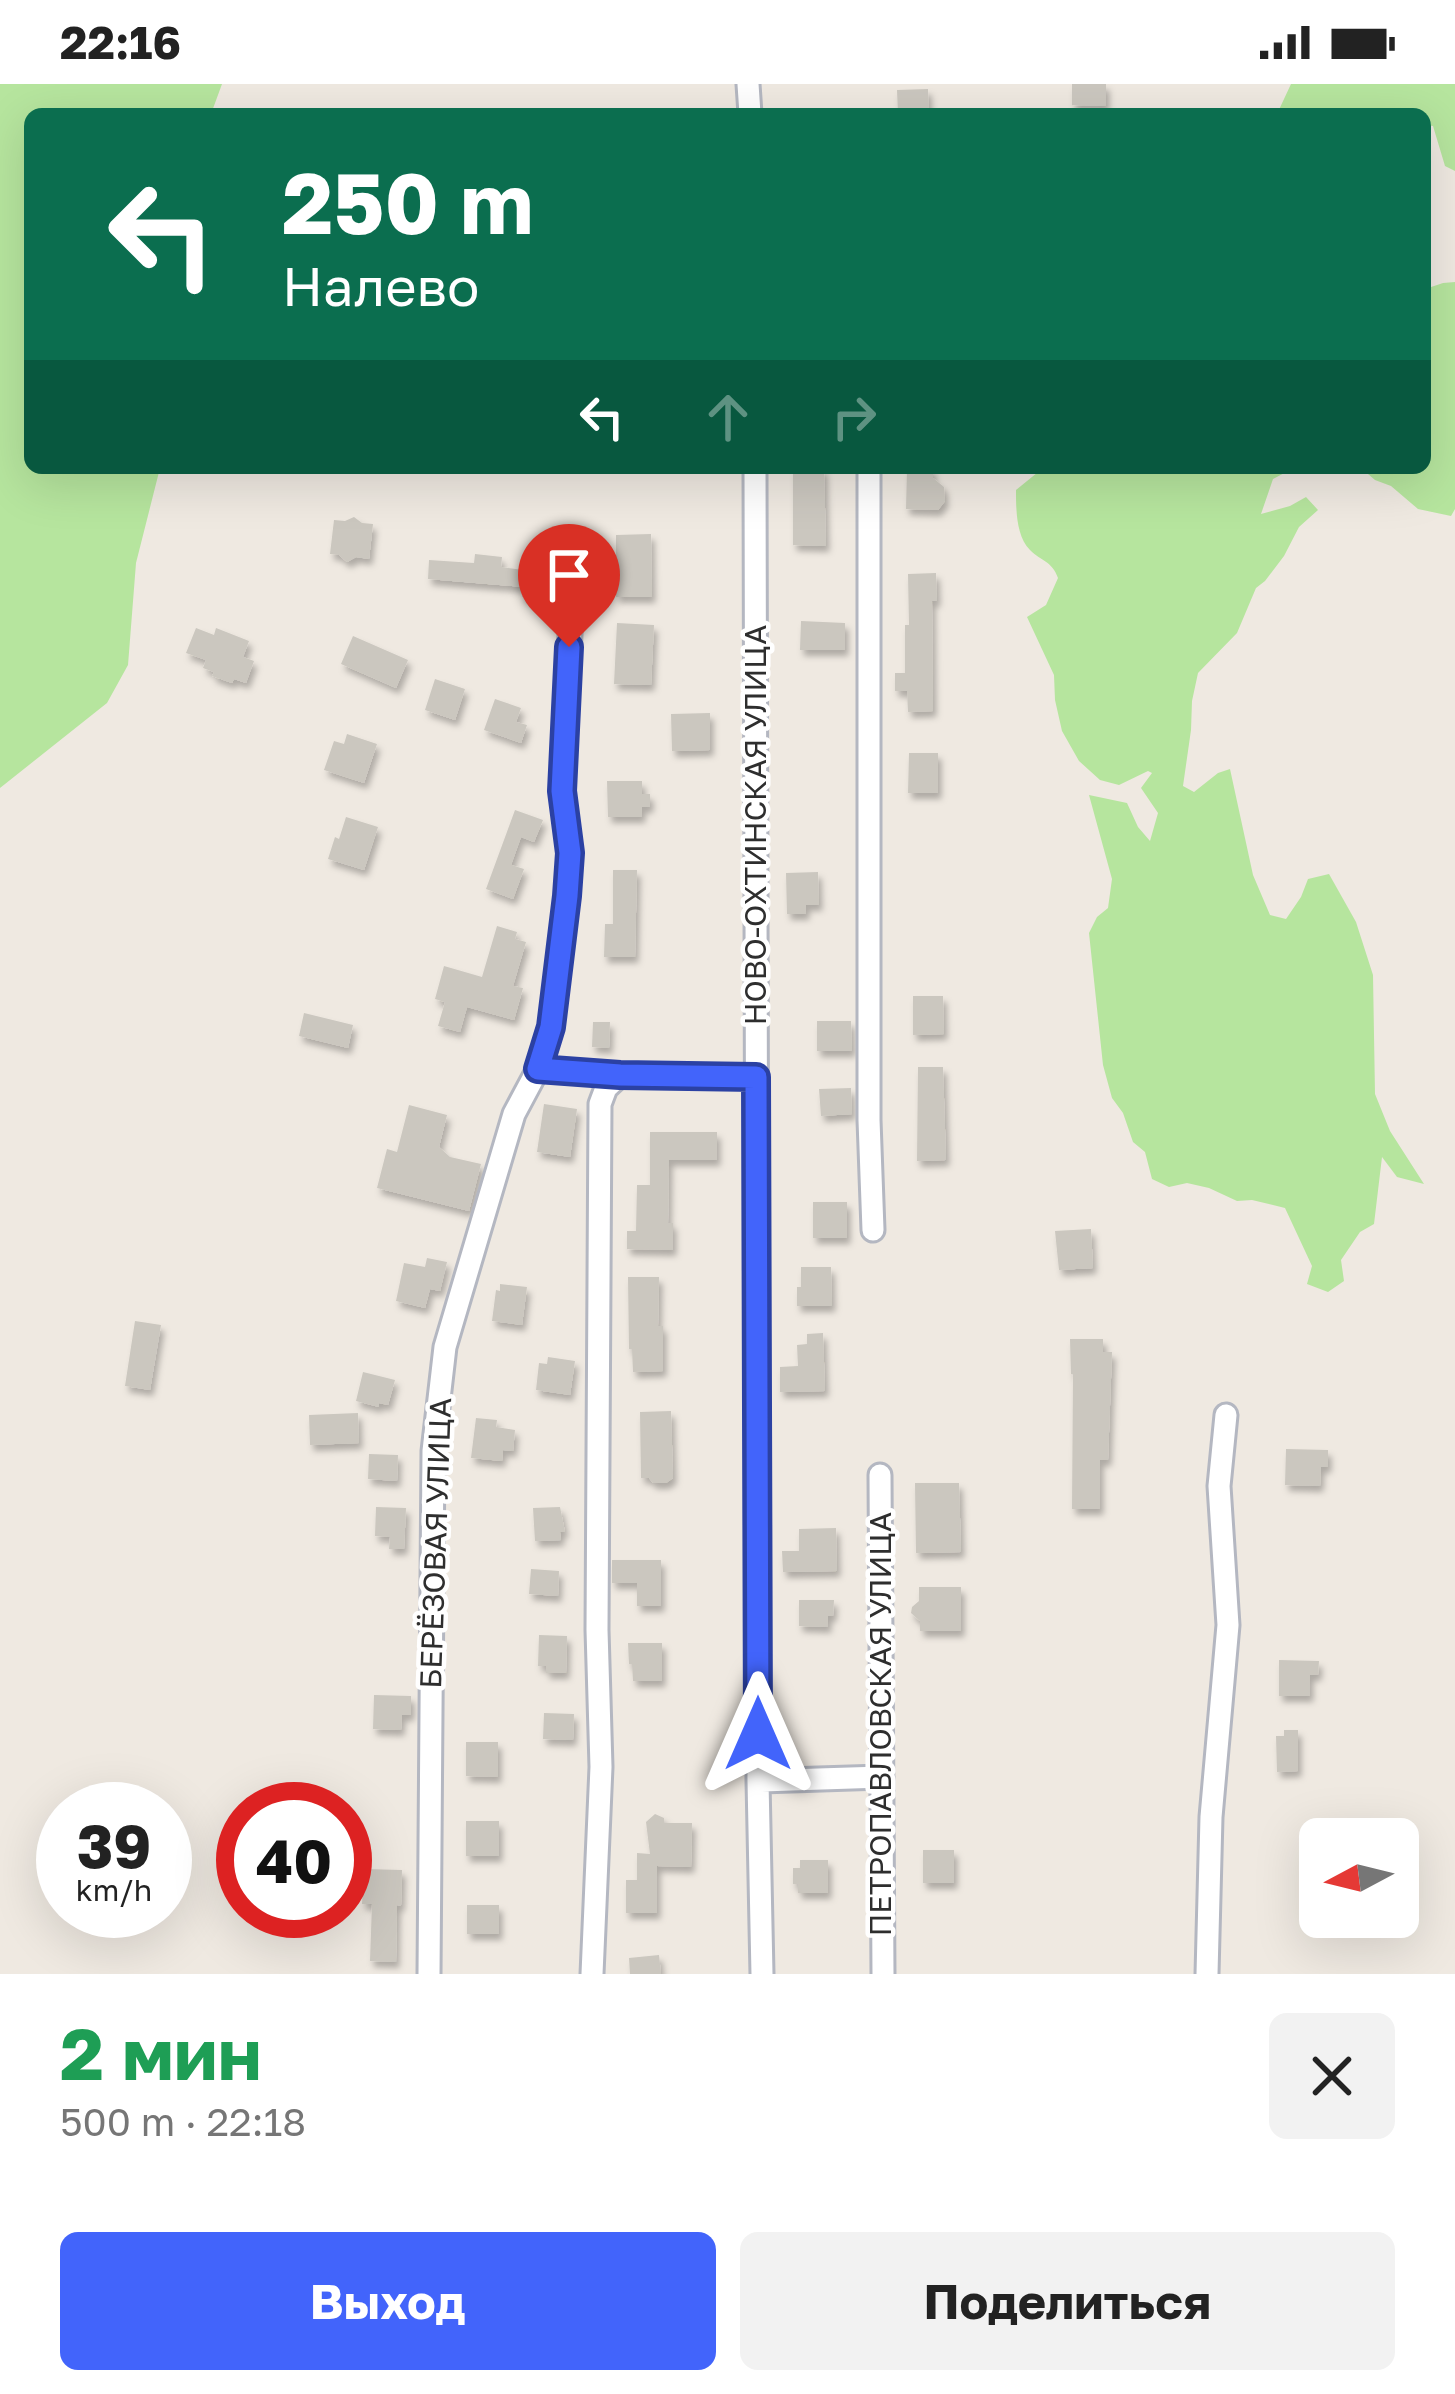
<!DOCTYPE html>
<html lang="ru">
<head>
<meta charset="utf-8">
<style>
	body { margin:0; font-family:"Golos Text",sans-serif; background:#f2f2f2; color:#222; height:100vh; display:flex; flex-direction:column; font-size:45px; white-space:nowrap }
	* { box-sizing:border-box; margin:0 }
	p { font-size:39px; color:#767676 }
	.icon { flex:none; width:66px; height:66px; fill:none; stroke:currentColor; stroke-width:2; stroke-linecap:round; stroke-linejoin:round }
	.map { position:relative; height:1890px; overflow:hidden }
	.panel { display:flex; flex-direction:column; background:#fff; flex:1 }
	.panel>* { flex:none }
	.top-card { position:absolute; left:24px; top:24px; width:1407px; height:366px; border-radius:18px; box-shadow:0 12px 48px #0002; background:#0b6e4f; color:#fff; overflow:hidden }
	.needle { width:78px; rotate:263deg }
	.controls { position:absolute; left:1299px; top:1734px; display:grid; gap:24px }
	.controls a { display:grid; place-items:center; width:120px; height:120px; border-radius:18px; background:#fff; box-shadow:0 12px 48px #0002; font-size:60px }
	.speed { position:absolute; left:36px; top:1698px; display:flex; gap:24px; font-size:60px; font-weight:700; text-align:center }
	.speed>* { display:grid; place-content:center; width:156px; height:156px; border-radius:50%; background:#fff; box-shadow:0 12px 48px #0002; line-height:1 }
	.speed small { font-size:30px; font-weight:400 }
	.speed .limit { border:18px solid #d22; background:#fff; color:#111 }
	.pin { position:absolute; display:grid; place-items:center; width:102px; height:102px; color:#fff; margin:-123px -51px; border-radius:50% 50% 50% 0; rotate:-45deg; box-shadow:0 0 12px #0007 }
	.pin .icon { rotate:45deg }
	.me { position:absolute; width:132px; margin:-66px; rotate:0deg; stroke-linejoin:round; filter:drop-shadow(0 0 9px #0008) }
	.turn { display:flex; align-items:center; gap:42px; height:252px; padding:0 60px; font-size:54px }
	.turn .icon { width:156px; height:156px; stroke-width:2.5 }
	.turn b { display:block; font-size:84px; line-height:102px }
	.lanes { display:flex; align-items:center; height:114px; padding:0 60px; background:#0003; justify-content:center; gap:60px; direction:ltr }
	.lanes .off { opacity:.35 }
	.round { display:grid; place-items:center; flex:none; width:126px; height:126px; border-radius:18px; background:#f2f2f2 }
	.headline { display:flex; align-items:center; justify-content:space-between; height:204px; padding:0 60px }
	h1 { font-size:72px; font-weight:700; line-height:90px; color:#1e9e55 }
	.primary-button { display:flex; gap:24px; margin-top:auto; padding:24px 60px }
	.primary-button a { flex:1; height:138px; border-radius:18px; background:#4264fb; color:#fff; font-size:48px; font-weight:700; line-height:138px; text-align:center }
	.primary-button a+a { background:#f2f2f2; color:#222 }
	.status { display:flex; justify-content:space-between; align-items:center; height:84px; padding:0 60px; background:#fff; direction:ltr }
	.status svg { height:33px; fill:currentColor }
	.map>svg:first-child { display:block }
</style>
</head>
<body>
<div class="status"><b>22:16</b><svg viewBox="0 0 49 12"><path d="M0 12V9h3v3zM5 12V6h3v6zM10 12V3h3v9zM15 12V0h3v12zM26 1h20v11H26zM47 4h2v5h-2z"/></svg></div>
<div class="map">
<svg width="1455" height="1890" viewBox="0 0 1455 1890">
	<defs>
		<filter id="shadow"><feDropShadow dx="3.5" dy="6" stdDeviation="3" flood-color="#0004"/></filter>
	</defs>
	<rect width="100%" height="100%" fill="#efe9e1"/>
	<path fill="#b6e59e" d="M 0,0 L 222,0 L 211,30 L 30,30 L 30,384 L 160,384 L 136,479 L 128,581 L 107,619 L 0,704 Z
		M 1291,0 L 1455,0 L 1455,87 L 1445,82 L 1433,42 L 1425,41 L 1425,30 L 1277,30 Z
		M 1455,198 L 1455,425 L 1451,432 L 1418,425 L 1391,402 L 1375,396 L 1361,384 L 1425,384 L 1425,205 L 1443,199 Z
		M 1043,384 L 1294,384 L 1273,395 L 1261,430 L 1290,422 L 1306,413 L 1318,426 L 1299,443 L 1284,472 L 1265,497 L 1256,504 L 1237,549 L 1198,589 L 1192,617 L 1191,646 L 1183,702 L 1194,708 L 1218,689 L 1230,685 L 1253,791 L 1270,831 L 1286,835 L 1301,813 L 1308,795 L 1329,790 L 1356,838 L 1373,891 L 1375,1010 L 1390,1047 L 1424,1100 L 1397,1093 L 1382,1073 L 1374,1140 L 1360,1148 L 1341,1176 L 1344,1197 L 1328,1208 L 1307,1200 L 1312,1182 L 1285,1124 L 1252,1116 L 1237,1117 L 1209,1104 L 1187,1099 L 1169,1103 L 1152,1095 L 1145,1068 L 1133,1058 L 1123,1029 L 1112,1014 L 1103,981 L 1089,849 L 1097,833 L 1108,824 L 1112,795 L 1089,711 L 1127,719 L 1138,743 L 1150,757 L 1158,729 L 1141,704 L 1152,689 L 1148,687 L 1119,701 L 1100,696 L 1079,677 L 1062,647 L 1055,616 L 1054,591 L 1027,533 L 1046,521 L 1058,494 C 1052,477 1041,477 1030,466 C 1016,452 1016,425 1016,406 Z"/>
	<path fill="#cbc7bf" filter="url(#shadow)" d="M 1072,0 L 1106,0 L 1106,22 L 1072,21 Z
		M 928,5 L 929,30 L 898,30 L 897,6 Z
		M 793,384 L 824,384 L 826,462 L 793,461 Z
		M 907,384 L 933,384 L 933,394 L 944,403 L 945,417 L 938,426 L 906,425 Z
		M 354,433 L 362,439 L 373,440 L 369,475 L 356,473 L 347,478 L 339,471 L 330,470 L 334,436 L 345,437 Z
		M 651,450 L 652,513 L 616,513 L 616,451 Z
		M 475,470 L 502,473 L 501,483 L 552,490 L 549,508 L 542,508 L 542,513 L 522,513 L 524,503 L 428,495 L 429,476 L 474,479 Z
		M 936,489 L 937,517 L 932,517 L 933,627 L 908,628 L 907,607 L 895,607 L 895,589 L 905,589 L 905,541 L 909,541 L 908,490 Z
		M 801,537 L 845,539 L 845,566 L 800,566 Z
		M 617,539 L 654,541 L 651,601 L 614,600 Z
		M 196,544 L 214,551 L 216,544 L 249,557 L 243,573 L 254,577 L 246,599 L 234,595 L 232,599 L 212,592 L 214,588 L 203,584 L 206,576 L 186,569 Z
		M 353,552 L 408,576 L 396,604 L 341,580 Z
		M 435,595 L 465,605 L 455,636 L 425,626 Z
		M 495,615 L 521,624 L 516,638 L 527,641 L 521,659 L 484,646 Z
		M 710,629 L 710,666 L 672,667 L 671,630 Z
		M 347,650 L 377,660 L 364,699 L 324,686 L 334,657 L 344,660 Z
		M 909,669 L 938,669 L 938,709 L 908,709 Z
		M 607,697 L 642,697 L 642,710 L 650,710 L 650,723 L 642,723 L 642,733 L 608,733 Z
		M 515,726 L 543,736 L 534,758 L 521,753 L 511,781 L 524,785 L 513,815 L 486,805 Z
		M 346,733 L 378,743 L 364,786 L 328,775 L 335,753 L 339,755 Z
		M 613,786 L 637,786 L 635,873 L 604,873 L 605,840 L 613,840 Z
		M 818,788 L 819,821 L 806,821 L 806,830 L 787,830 L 786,789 Z
		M 497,842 L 517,848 L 515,855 L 526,858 L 513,902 L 523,904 L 514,936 L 467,923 L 460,948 L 438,942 L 445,918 L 435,915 L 444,882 L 482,893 Z
		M 913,912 L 943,912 L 944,950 L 913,951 Z
		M 304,929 L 353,941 L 348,964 L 299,952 Z
		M 817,937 L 851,937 L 852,967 L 817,967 Z
		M 593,938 L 610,938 L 609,964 L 592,963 Z
		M 918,983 L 943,983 L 946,1076 L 917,1077 Z
		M 851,1004 L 852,1030 L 821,1032 L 819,1005 Z
		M 544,1020 L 577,1025 L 570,1073 L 537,1068 Z
		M 409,1021 L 447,1031 L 439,1063 L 450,1073 L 481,1080 L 469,1127 L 377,1104 L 387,1065 L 397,1068 Z
		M 650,1048 L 717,1048 L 717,1076 L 669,1076 L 668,1139 L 673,1139 L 673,1166 L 627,1165 L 627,1147 L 636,1147 L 637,1101 L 650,1101 Z
		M 813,1118 L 847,1118 L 847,1154 L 813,1154 Z
		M 1091,1145 L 1093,1184 L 1059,1186 L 1055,1147 Z
		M 427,1174 L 447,1178 L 440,1207 L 430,1205 L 425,1224 L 396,1217 L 404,1179 L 425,1183 Z
		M 801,1183 L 831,1183 L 832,1222 L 797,1222 L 797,1203 L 801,1203 Z
		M 628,1193 L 659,1193 L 658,1242 L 663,1242 L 663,1287 L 633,1288 L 632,1265 L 629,1265 Z
		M 500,1200 L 527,1203 L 522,1241 L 492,1237 L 496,1206 L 500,1207 Z
		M 135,1237 L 161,1241 L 150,1306 L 125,1302 Z
		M 823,1249 L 825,1307 L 780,1308 L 780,1283 L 798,1282 L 797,1261 L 807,1260 L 807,1250 Z
		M 1070,1255 L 1103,1255 L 1103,1268 L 1112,1268 L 1108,1376 L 1100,1376 L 1100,1425 L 1072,1425 L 1073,1290 L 1071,1290 Z
		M 548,1273 L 575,1277 L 570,1311 L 536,1306 L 539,1279 L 547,1280 Z
		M 363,1288 L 395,1296 L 388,1321 L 379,1319 L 379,1323 L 356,1317 Z
		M 671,1327 L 673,1394 L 666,1399 L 653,1399 L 649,1394 L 641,1394 L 640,1328 Z
		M 358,1329 L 359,1359 L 310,1361 L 309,1331 Z
		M 476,1334 L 497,1336 L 496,1343 L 515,1346 L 513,1367 L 503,1366 L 502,1377 L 471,1374 Z
		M 1286,1365 L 1328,1366 L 1328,1383 L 1321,1383 L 1320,1402 L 1285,1401 Z
		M 369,1370 L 398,1371 L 397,1397 L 368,1395 Z
		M 915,1399 L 959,1399 L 961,1468 L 916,1469 Z
		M 376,1423 L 406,1424 L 404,1465 L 389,1465 L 390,1453 L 375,1452 Z
		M 560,1423 L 565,1448 L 560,1448 L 561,1456 L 535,1457 L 533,1424 Z
		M 836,1444 L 837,1487 L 783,1488 L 782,1467 L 799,1467 L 799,1445 Z
		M 612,1476 L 661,1476 L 661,1522 L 637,1522 L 637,1499 L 612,1499 Z
		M 531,1485 L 559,1487 L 558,1512 L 529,1510 Z
		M 919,1503 L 961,1503 L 961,1547 L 920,1547 L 920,1537 L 911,1529 L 912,1523 L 919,1517 Z
		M 799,1516 L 834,1516 L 833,1532 L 828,1532 L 828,1543 L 799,1542 Z
		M 539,1551 L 567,1552 L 566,1589 L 546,1589 L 546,1582 L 538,1582 Z
		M 628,1559 L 662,1559 L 662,1597 L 633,1597 L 632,1580 L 629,1580 Z
		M 1279,1576 L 1319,1577 L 1318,1591 L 1310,1591 L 1310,1612 L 1279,1612 Z
		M 374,1611 L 411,1612 L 411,1631 L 402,1631 L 401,1646 L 373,1645 Z
		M 544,1629 L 574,1630 L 573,1656 L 543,1655 Z
		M 1284,1646 L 1298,1646 L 1298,1687 L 1277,1688 L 1276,1652 L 1284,1652 Z
		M 466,1658 L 498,1658 L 498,1693 L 466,1692 Z
		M 655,1730 L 664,1734 L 664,1739 L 692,1739 L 691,1783 L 657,1782 L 657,1829 L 626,1829 L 626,1796 L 637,1796 L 637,1769 L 650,1770 L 646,1738 Z
		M 466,1737 L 499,1737 L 499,1772 L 466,1772 Z
		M 923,1766 L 954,1766 L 954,1799 L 923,1799 Z
		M 800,1776 L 828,1776 L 828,1809 L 798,1809 L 798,1800 L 793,1800 L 793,1784 L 800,1784 Z
		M 364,1785 L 402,1786 L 401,1822 L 397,1821 L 396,1878 L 370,1877 L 372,1820 L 362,1820 Z
		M 467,1821 L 499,1821 L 499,1850 L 467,1850 Z
		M 659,1871 L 661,1890 L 630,1890 L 629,1874 Z"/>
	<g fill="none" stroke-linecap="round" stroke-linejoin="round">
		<g stroke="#b4b7c1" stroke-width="27">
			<path id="minor" d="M 748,0 L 750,30
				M 755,384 L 758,1697 L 762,1890
				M 869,384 L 869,1036 L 873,1146
				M 538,985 L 620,991
				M 880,1391 L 883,1890
				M 758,1697 L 882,1693
				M 429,1890 L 433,1367 L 445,1263 L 514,1030 L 538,985 L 551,943 L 567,812 L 570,769 L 562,707 L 574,473
				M 592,1890 L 601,1683 L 597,1546 L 600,1020 L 606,1004 L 620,991 L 756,993
				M 1207,1890 L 1211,1733 L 1228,1541 L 1219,1402 L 1226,1331"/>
		</g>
		<use href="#minor" stroke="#fff" stroke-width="21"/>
	</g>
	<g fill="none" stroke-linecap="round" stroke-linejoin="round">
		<g stroke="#2b41a3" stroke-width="30">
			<path id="route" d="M 569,563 L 562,707 L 570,769 L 567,812 L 551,943 L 538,985 L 620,991 L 756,993 L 758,1650"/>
		</g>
		<use href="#route" stroke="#4264fb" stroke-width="21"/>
	</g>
	<g text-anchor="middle" stroke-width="9" stroke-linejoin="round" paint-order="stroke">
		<g font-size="30" fill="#2e2e2e" stroke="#fff">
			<text transform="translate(756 741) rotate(-90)" y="10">НОВО-ОХТИНСКАЯ УЛИЦА</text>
			<text transform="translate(436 1459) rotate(-88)" y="10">БЕРЁЗОВАЯ УЛИЦА</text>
			<text transform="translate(881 1640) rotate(-90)" y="10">ПЕТРОПАВЛОВСКАЯ УЛИЦА</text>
		</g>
	</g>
</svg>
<div class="controls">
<a><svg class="needle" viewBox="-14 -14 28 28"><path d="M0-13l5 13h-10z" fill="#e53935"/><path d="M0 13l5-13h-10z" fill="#767676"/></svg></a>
</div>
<div class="speed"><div>39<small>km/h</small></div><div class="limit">40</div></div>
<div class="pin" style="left:569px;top:563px;background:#d93025"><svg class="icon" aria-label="arrive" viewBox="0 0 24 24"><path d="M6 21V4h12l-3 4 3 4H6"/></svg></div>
<svg class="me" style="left:758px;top:1650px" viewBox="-20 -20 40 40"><path d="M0-17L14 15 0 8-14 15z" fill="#4264fb" stroke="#fff" stroke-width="4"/></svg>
<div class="top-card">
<div class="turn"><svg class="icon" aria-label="left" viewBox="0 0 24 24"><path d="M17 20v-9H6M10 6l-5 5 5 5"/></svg><div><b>250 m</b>Налево</div></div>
<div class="lanes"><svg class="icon" aria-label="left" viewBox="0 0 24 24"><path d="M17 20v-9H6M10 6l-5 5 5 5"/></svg><svg class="icon off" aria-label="ahead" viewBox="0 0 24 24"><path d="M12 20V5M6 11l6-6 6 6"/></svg><svg class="icon off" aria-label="right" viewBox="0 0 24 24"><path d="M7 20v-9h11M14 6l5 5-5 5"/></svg></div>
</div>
</div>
<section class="panel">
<div class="headline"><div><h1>2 мин</h1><p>500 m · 22:18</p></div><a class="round"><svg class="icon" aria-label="close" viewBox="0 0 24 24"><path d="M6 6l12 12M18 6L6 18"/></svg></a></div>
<div class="primary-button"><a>Выход</a><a>Поделиться</a></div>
</section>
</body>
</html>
